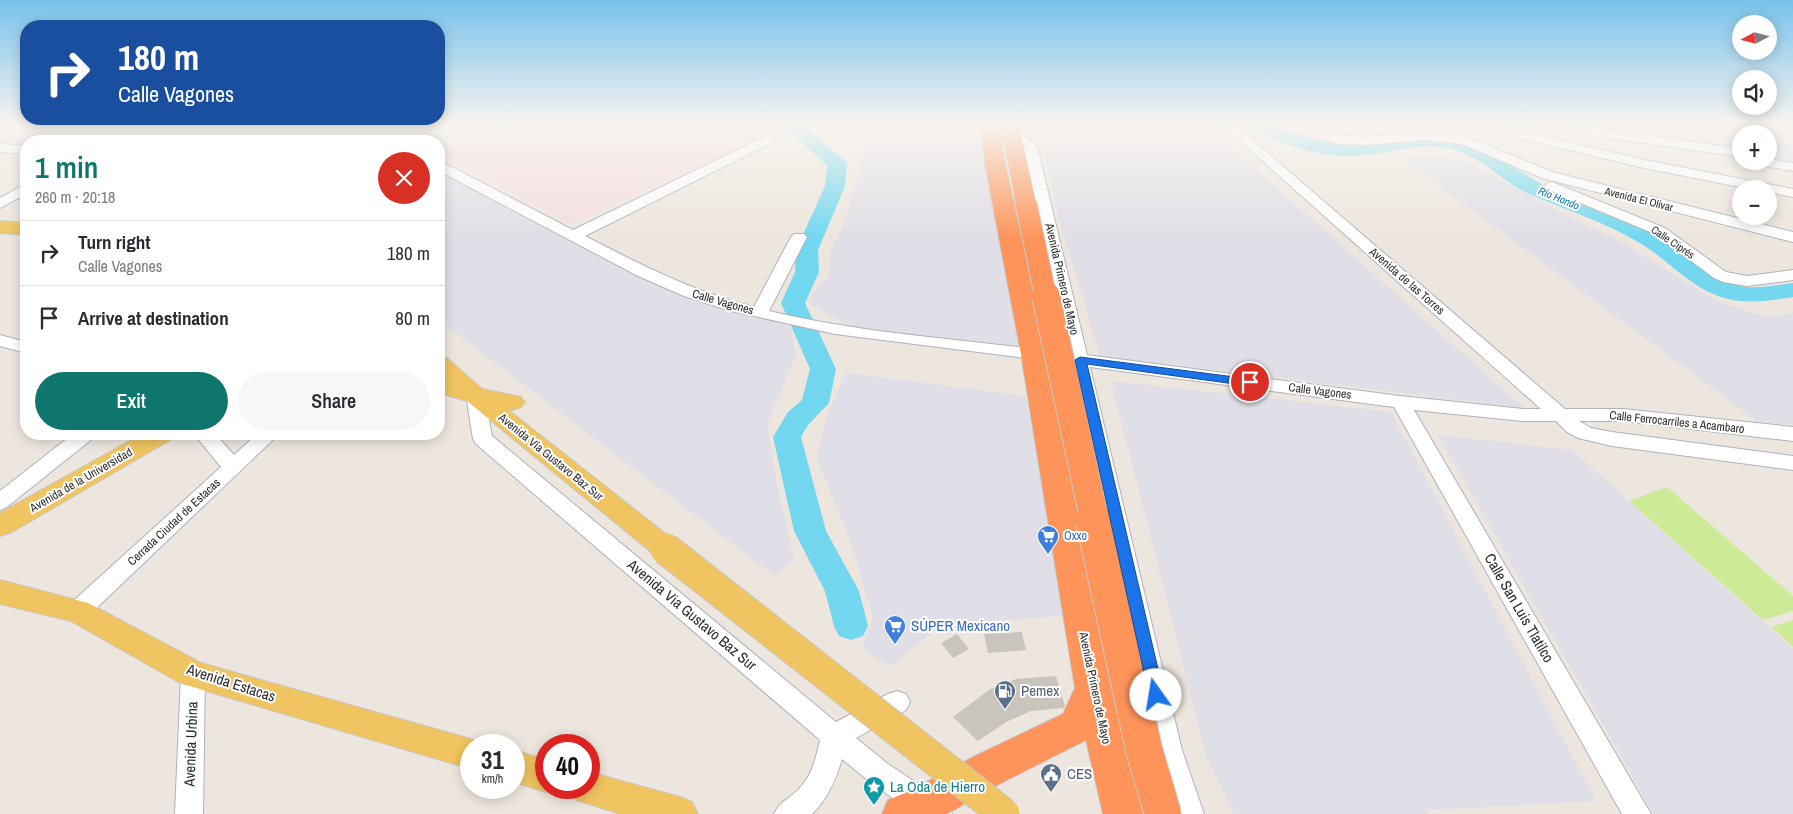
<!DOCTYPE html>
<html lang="en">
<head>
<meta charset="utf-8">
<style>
	body { margin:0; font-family:"Archivo Narrow",sans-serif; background:#f7f7f7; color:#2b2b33; height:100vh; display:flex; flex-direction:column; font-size:19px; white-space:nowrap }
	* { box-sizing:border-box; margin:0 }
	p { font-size:16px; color:#7c7c81 }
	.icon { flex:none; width:28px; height:28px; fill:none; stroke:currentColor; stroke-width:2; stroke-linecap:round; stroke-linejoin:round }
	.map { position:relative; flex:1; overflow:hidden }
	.side { position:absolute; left:20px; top:135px; width:425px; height:305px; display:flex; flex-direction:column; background:#fff; border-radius:20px; box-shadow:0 2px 12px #0003 }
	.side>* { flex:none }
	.top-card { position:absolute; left:20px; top:20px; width:425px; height:105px; border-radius:20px; box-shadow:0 2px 12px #0003; background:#1a4fa0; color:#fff; overflow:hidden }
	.needle { width:32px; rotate:263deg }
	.buttons { position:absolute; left:1732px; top:15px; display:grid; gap:10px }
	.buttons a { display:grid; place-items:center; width:45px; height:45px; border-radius:50%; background:#fff; box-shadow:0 2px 12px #0003; font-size:25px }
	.speed { position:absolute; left:460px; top:734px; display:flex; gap:10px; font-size:25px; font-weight:700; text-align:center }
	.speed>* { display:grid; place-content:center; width:65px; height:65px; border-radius:50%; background:#fff; box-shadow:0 2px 12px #0003; line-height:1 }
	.speed small { font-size:12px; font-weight:400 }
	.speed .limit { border:8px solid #d22; background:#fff; color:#111 }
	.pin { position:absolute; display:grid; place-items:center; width:42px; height:42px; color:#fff; margin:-21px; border:2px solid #fff; border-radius:50%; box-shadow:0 1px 5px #0007 }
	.me { position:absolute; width:55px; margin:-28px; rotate:347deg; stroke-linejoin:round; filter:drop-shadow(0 0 4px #0008) }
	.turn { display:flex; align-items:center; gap:18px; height:105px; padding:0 15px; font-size:22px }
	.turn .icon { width:65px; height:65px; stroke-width:2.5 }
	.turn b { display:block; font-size:35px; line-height:42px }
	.round { display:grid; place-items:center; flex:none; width:52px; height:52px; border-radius:26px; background:#f7f7f7 }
	.overview { display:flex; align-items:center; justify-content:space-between; height:85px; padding:0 15px }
	h1 { font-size:30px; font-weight:600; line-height:38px; color:#0f766e }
	.button { display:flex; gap:10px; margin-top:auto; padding:10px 15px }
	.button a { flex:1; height:58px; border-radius:30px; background:#0f766e; color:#fff; font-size:20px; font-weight:600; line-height:58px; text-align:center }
	.button a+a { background:#f7f7f7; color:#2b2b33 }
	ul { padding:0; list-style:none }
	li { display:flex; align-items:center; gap:15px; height:65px; padding:0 15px; border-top:1px solid #e1e1e2 }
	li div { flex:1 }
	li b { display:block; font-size:19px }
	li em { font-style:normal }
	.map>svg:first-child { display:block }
</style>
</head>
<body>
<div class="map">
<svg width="1793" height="814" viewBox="0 0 1793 814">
	<rect width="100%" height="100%" fill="#ede6de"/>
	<path fill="#e0dee6" d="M 0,125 L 316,125 L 346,141 L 26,141 L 26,146 L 5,146 L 0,145 Z
		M 835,125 L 986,125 L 1023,348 L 853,328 L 806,301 L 829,276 L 830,254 L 847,217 L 866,147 L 825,130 Z
		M 1038,125 L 1206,125 L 1524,408 L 1100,356 L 1058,215 Z
		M 1576,125 L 1786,125 L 1793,130 L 1793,160 L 1769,156 L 1769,134 L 1741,134 L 1741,151 Z
		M 1434,156 L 1458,158 L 1483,170 L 1566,215 L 1618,240 L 1716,301 L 1766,317 L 1793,313 L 1793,425 L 1757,421 L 1401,157 Z
		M 439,170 L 626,272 L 667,289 L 791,327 L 796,355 L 767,424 L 777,484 L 794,560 L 775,576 L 439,320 Z
		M 846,373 L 1026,396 L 1064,616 L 943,624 L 890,666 L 862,649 L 873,617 L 851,542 L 816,457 L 827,416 Z
		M 1111,381 L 1391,412 L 1596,801 L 1427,810 L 1428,814 L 1234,814 L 1206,756 Z
		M 1438,435 L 1572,450 L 1793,649 L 1793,814 L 1654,814 Z"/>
	<path fill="#f4dcdf" d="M 509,125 L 784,125 L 788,128 L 571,224 L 439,154 L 439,148 Z"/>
	<path fill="#cdeb97" d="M 1667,487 L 1793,596 L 1793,611 L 1763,620 L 1629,501 Z
		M 1793,620 L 1793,647 L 1771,627 Z"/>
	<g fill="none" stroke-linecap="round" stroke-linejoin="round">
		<path fill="#72d7ef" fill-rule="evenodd" d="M 783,125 L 803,125 L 847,163 L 845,186 L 818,250 L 819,272 L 805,303 L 836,369 L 829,403 L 808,425 L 801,437 L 826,531 L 859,591 L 868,626 L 863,636 L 851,640 L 839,636 L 834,626 L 825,591 L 794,531 L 773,437 L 788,412 L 802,400 L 810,369 L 781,303 L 795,272 L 796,250 L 825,186 L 827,165 Z
			M 1248,125 L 1271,125 L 1311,139 L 1343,144 L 1369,143 L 1427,136 L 1455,138 L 1475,144 L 1543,185 L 1619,215 L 1648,229 L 1724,281 C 1747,292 1769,286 1793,283 L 1793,297 C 1767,301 1743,305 1718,296 C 1688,285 1667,259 1640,243 C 1605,222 1566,210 1529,194 C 1505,183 1486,162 1461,152 C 1429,138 1390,154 1356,156 C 1320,158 1283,144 1250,129 Z"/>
	</g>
	<path fill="#c9c4bc" d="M 1022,632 L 1026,650 L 988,653 L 984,634 Z
		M 957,634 L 969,649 L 953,658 L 941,643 Z
		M 1056,676 L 1065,706 L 1064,708 L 1031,711 L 1006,722 L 978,741 L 953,717 L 989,690 L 1016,679 Z"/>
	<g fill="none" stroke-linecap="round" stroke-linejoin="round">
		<g stroke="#aeb2bc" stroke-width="2">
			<path id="minor" d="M 298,125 L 312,125 L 338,141 L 323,141 Z
				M 343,125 L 357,125 L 384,141 L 369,141 Z
				M 439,125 L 453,125 L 429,141 L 414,141 Z
				M 1222,125 L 1235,125 L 1565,409 L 1623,409 L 1793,427 L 1793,441 L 1623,421 L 1579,421 L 1591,428 L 1612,432 L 1793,456 L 1793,470 L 1612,446 L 1578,438 L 1567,432 L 1556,421 L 1523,421 L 1414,410 L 1651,814 L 1622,814 L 1394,407 L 1090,367 L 1182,750 L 1204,814 L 1176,814 L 1156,750 L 1024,148 L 1007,136 L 1005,133 L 1007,130 L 1015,130 L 1037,146 L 1087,355 L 1400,396 L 1523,409 L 1541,409 Z
				M 1277,125 L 1296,125 L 1340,136 L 1368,137 L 1424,132 L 1464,136 L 1552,172 L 1793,232 L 1793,242 L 1542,178 L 1462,144 L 1424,140 L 1368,145 L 1340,144 L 1279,128 Z
				M 1490,125 L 1495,125 L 1640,159 L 1793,189 L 1793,197 L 1769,192 L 1769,189 L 1750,189 L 1640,167 L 1490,131 L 1488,128 Z
				M 1541,125 L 1570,125 L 1741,149 L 1741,157 L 1547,129 Z
				M 768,135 L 774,139 L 773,142 L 585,236 C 639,264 694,292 754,307 L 791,237 L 794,234 L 804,234 L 807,237 L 769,311 C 856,332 946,338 1034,349 L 1040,350 L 1043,354 L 1040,358 L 1034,359 L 835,334 L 731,311 L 684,296 L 638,276 L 439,171 L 439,162 L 444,163 L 573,230 Z
				M 0,144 L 26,146 L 26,154 L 0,152 Z
				M 1769,159 L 1793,163 L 1793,171 L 1759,165 L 1753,161 L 1769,161 Z
				M 1552,182 L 1665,228 L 1726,272 L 1747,276 L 1793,270 L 1793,280 L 1747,286 L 1723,282 L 1714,278 L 1655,234 L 1547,189 L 1545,186 L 1547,183 Z
				M 26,184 L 26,194 L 0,208 L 0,198 Z
				M 0,335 L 26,342 L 26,353 L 0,346 Z
				M 475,389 L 482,391 L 484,395 L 492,436 L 836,722 L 888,694 L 897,691 L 906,694 L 910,702 L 906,710 L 856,738 L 888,764 L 948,804 L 952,814 L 915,814 L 870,782 L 842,759 C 836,779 828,799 812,814 L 774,814 C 779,802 789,799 798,790 C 812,776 816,758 820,740 L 476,444 L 473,439 L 466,395 L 468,391 Z
				M 73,434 L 95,434 L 92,439 L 7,507 L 0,510 L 0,491 Z
				M 194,434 L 215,434 L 234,455 L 257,434 L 279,434 L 86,618 L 78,620 L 70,618 L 66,611 L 70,604 L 221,467 Z
				M 193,663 L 202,666 L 205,674 L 203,814 L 175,814 L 181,674 L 184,666 Z"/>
		</g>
		<g stroke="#c8c8c8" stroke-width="2">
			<path id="major" d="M 0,221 L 26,223 L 26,235 L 0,233 Z
				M 439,356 L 447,358 L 482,389 L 521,397 L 525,402 L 521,407 L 513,410 L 507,409 L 676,542 L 680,549 L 676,556 L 666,560 L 656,556 L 467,401 L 439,393 L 439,379 L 444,380 L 439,375 Z
				M 142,434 L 173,434 L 170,440 L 10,533 L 0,536 L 0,513 Z
				M 0,580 L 88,603 L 201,663 L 471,739 L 484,745 L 471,745 L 471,769 L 193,687 L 182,684 L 71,621 L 0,604 Z
				M 514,750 L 546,760 L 546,788 L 558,788 L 546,792 L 514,782 Z
				M 589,772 L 680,797 L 692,802 L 698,814 L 621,814 L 576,800 L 571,788 L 589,788 Z"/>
		</g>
		<g stroke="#c8c8c8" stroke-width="2">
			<path id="highway" d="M 982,125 L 1000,125 L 1005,163 L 1047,354 L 1111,688 L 1143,814 L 1103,814 L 1086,740 L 1001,783 L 947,814 L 882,814 L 888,800 L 912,790 L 973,757 L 1063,714 L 1075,688 L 1021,354 L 985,163 Z
				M 1001,125 L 1019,125 L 1036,204 L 1033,208 L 1026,210 L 1019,208 L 1016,204 Z"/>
		</g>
		<use href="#minor" fill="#fff" fill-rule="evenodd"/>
		<use href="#major" fill="#f0c460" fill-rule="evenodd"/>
		<use href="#highway" fill="#fe9459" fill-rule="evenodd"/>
		<g stroke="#c8c8c8" stroke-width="33" stroke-linecap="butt">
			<path id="major-bridge" d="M 666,549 L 1004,814"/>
		</g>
		<g stroke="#c8c8c8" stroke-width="23" stroke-linecap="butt">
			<path id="highway-bridge-far2" d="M 1026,204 L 1046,298"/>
		</g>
		<g stroke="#c8c8c8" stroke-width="30" stroke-linecap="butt">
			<path id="highway-bridge-far1" d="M 1046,296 L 1095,522"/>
		</g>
		<g stroke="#c8c8c8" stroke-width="38" stroke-linecap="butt">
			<path id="highway-bridge" d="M 1094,521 L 1144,750 L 1163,814"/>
		</g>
		<use href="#major-bridge" stroke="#f0c460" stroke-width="31"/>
		<use href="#highway-bridge-far2" stroke="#fe9459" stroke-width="21"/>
		<use href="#highway-bridge-far1" stroke="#fe9459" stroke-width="28"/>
		<use href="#highway-bridge" stroke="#fe9459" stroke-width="36"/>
	</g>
	<linearGradient id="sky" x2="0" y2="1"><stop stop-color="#79c2eb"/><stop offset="0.52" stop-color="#f7f4f0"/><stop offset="1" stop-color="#f7f4f0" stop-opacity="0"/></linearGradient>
	<rect width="1793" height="239" fill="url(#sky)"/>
	<path fill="#1a73e8" stroke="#114b97" d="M 1080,357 L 1250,379 L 1255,382 L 1250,386 L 1087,364 L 1164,695 L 1162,699 L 1156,701 L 1151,699 L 1149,695 L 1075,360 Z"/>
	<defs>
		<g id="supermarket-pin" transform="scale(1.125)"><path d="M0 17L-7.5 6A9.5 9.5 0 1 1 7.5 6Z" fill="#3f7fe0" stroke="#fff"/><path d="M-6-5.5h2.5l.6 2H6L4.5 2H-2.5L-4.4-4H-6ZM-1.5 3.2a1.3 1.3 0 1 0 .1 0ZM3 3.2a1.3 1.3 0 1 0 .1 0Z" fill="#fff"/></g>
		<g id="fuel-pin" transform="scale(1.125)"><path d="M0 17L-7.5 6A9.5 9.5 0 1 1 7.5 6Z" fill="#5c6f8a" stroke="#fff"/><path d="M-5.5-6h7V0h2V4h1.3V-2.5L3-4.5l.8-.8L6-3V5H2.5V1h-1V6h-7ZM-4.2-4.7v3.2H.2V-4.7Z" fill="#fff"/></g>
		<g id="civic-pin" transform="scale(1.125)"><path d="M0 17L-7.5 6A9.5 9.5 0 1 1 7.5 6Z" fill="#5c6f8a" stroke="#fff"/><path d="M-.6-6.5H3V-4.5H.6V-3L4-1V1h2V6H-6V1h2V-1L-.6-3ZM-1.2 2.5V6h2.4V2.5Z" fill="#fff"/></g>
		<g id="sight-pin" transform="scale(1.125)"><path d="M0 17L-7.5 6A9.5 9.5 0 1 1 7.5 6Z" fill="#0f9aa8" stroke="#fff"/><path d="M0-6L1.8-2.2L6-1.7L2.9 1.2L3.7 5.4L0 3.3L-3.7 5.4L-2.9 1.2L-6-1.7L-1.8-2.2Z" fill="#fff"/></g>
	</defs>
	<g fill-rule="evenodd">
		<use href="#supermarket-pin" x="1048" y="536"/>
		<use href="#supermarket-pin" x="895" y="626"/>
		<use href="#fuel-pin" x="1005" y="691"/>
		<use href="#civic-pin" x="1051" y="774"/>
		<use href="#sight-pin" x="874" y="787"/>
	</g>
	<g text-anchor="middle" stroke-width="4" stroke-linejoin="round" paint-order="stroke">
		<g font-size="11" font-style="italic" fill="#0e779e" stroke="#fff">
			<text transform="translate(1559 198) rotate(22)" y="4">Río Hondo</text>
		</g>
		<g font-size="11" fill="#2c2c2c" stroke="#fff">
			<text transform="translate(1639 199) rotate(14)" y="4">Avenida El Olivar</text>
			<text transform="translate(1673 242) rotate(34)" y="4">Calle Ciprés</text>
		</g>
		<g font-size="12" fill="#2c2c2c" stroke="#fff">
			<text transform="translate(1062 279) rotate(77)" y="4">Avenida Primero de Mayo</text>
			<text transform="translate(1407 281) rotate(41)" y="4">Avenida de las Torres</text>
			<text transform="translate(723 302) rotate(16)" y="4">Calle Vagones</text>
			<text transform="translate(1320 391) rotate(7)" y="4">Calle Vagones</text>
			<text transform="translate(1677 422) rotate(6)" y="4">Calle Ferrocarriles a Acambaro</text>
			<text transform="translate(551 457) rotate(39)" y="4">Avenida Vía Gustavo Baz Sur</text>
			<text transform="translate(81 480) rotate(-30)" y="4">Avenida de la Universidad</text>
			<text transform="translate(174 522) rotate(-43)" y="4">Cerrada Ciudad de Estacas</text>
			<text transform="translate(1095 688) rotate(78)" y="4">Avenida Primero de Mayo</text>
		</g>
		<g font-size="12" fill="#366cbe" stroke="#fff" text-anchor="start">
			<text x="1064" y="540">Oxxo</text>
		</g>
		<g font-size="15" fill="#2c2c2c" stroke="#fff">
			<text transform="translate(1519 608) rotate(60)" y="5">Calle San Luis Tlatilco</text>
			<text transform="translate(692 615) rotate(40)" y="5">Avenida Via Gustavo Baz Sur</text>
			<text transform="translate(231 683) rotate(18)" y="5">Avenida Estacas</text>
			<text transform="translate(191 744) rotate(-88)" y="5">Avenida Urbina</text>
		</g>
		<g font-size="15" fill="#366cbe" stroke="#fff" text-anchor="start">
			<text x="911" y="631">SÚPER Mexicano</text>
		</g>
		<g font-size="15" fill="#4e5e75" stroke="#fff" text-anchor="start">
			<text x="1021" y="696">Pemex</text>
			<text x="1067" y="779">CES</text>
		</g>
		<g font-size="15" fill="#0d838f" stroke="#fff" text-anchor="start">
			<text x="890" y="792">La Oda de Hierro</text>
		</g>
	</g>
</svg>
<div class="buttons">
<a><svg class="needle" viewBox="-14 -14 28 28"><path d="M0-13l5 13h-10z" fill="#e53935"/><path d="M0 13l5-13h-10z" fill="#7c7c81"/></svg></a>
<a><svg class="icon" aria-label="sound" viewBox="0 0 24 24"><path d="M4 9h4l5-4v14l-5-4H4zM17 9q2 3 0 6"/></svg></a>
<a>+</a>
<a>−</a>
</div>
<div class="speed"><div>31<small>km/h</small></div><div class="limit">40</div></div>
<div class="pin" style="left:1250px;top:382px;background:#d93025"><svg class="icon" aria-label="arrive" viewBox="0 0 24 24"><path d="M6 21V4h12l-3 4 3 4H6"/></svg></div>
<svg class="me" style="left:1156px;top:695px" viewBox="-20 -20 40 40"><circle r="19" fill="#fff"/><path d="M0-13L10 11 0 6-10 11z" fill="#1a73e8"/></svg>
<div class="top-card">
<div class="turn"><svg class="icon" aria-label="right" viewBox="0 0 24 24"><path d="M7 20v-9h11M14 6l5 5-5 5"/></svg><div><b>180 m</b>Calle Vagones</div></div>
</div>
<section class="side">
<div class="overview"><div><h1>1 min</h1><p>260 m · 20:18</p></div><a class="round" style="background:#d93025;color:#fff"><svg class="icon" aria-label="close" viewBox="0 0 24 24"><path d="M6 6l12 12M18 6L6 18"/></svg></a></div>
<ul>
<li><svg class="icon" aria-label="right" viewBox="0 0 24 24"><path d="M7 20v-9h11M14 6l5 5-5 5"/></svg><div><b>Turn right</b><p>Calle Vagones</p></div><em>180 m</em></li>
<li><svg class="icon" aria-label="arrive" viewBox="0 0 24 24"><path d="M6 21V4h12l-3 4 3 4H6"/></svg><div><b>Arrive at destination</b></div><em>80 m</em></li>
</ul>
<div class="button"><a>Exit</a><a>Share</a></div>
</section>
</div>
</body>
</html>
